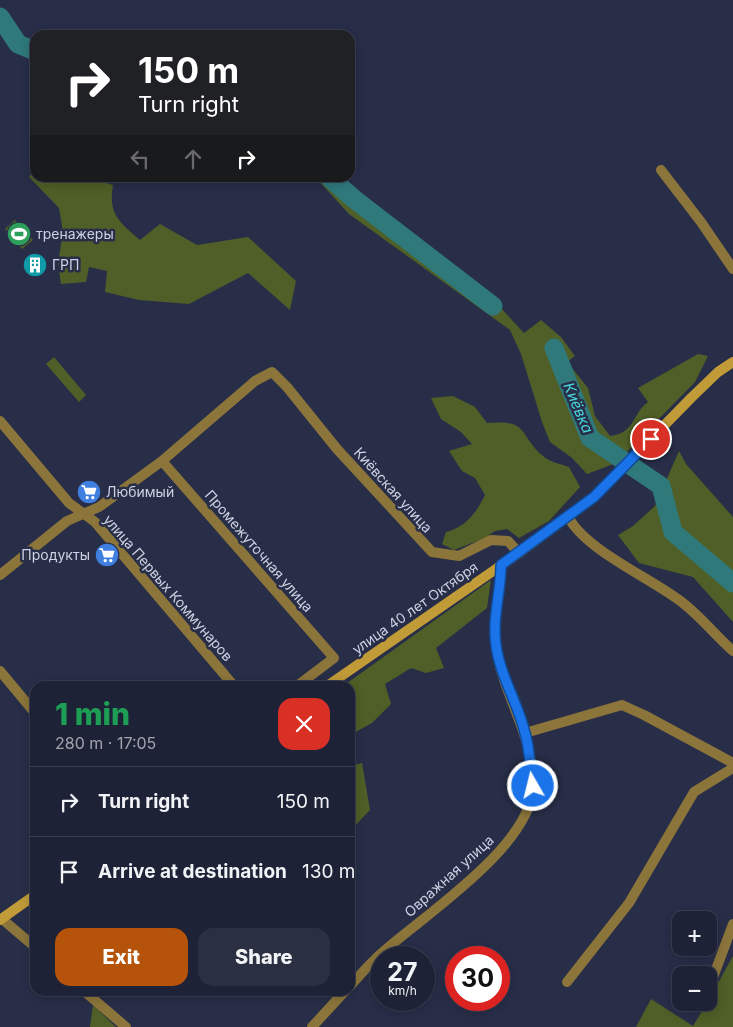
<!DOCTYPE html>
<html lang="en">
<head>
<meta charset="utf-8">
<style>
	body { margin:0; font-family:Inter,sans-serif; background:#2b2f42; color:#f1f3f6; height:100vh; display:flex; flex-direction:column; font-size:19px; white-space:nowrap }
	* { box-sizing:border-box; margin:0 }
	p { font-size:16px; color:#a1a4ad }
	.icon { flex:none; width:28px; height:28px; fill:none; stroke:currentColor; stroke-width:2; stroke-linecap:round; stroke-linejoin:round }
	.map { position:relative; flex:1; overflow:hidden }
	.panel { position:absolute; left:30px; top:681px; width:325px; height:315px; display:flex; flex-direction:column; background:#1e2236; border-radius:15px; box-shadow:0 2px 12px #0003,0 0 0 1px #3c3f51 }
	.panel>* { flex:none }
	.hud { position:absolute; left:30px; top:30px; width:325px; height:152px; border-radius:15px; box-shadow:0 2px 12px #0003,0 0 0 1px #3c3f51; background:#202124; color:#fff; overflow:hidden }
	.tools { position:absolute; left:672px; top:911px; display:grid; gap:10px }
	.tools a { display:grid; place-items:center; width:45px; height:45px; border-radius:10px; background:#1e2236; box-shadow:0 2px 12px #0003,0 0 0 1px #3c3f51; font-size:25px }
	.speed { position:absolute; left:370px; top:946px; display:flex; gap:10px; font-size:25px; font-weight:700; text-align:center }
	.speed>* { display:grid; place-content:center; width:65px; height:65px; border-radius:50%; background:#1e2236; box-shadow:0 2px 12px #0003,0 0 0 1px #3c3f51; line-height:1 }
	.speed small { font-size:12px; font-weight:400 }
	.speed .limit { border:8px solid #d22; background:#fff; color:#111 }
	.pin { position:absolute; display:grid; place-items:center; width:42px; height:42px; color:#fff; margin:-21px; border:2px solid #fff; border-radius:50%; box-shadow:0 1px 5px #0007 }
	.me { position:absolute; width:55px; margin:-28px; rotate:352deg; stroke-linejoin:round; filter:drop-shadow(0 0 4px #0008) }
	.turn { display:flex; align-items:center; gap:18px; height:105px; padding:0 25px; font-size:22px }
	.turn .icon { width:65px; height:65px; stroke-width:2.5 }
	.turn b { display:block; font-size:35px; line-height:42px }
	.lanes { display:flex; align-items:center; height:48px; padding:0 25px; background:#0003; justify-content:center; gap:25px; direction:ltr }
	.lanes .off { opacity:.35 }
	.round { display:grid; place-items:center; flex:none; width:52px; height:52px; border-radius:15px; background:#2b2f42 }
	.overview { display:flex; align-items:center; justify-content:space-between; height:85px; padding:0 25px }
	h1 { font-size:30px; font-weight:800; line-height:38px; color:#1e9e55 }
	.cta { display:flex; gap:10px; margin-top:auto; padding:10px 25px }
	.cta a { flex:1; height:58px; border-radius:15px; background:#b45309; color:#fff; font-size:20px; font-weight:800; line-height:58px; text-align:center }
	.cta a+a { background:#2b2f42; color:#f1f3f6 }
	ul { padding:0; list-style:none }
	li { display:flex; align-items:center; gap:15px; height:70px; padding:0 25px; border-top:1px solid #3c3f51 }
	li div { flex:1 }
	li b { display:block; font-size:19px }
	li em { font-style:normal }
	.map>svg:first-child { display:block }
</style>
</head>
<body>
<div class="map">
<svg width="733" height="1027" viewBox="0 0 733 1027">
	<rect width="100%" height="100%" fill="#282e48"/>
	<path fill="#4f5f27" d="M 35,169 L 35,178 L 89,178 L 113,185 C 108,214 119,222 140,240 L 160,224 L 197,245 L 248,237 L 296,281 L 290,310 L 248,273 L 189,304 L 139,300 L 105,292 L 107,271 L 89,267 L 86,282 L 61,284 L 58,263 L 63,232 L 59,208 L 29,177 Z
		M 316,178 L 341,178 L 359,194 L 489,295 L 524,333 L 541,320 L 561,337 L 575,356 L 567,362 L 588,388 L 595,416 L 610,436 C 636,433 632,413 648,402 L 638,388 L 698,354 L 708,356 L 695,382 L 616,463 L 587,474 L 572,458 L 550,442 L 542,422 L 521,354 L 510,330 L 349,214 Z
		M 15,220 L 33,240 L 22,249 L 5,229 Z
		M 54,357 L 86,395 L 79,402 L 46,364 Z
		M 453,396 L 475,407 L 487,423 C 530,419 518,435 543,456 C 549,462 561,464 569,467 L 580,487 L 549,521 L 519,538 L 507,529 L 495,531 L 485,538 L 454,550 L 442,544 L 446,532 C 466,527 476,513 485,495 L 475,478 L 462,471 L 449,451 L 472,444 L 461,432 L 441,419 L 431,398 Z
		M 679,451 L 686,464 L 733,517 L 733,622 L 693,577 L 639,563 L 618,535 L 633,526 L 655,506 Z
		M 491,580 L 487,608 L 436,648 L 444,668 L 426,673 L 411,668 L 385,684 L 391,704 L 372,723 L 350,735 L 350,686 L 343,686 Z
		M 362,763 L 370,810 L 350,831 L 350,766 Z
		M 733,956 L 733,1027 L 636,1027 L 651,999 L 693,1026 L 707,1003 L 709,1002 L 709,999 Z
		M 93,1005 L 116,1027 L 90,1027 Z"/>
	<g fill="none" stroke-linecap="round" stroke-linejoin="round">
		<path stroke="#2f797b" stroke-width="19" d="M 0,17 L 18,44 L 35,51
			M 330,178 L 354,199 L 493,306
			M 554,348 L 590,438 L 661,486 L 673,532 L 733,583"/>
		<path stroke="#8c753b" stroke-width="10" d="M 661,170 L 701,222 L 733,269
			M 0,421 L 69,503 L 95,522 L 234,686
			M 162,461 L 334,658 L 297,686
			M 568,516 C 583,549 653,579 683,603 C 701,617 716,636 733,651
			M 0,575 L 67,521 L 99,507 L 162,461 L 255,381 L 272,372 L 287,387 L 337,449 L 432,552 L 459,556 L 491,540 L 508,541 L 519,553
			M 0,671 L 35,713
			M 525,733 L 622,705 L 644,715 L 733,763
			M 2,919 L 35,947
			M 567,982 L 629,903 L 694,792 L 733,768
			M 350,986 C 361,974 372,961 384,951 C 426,914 532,845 533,786 C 534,733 500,691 496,644 C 493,617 501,591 501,565
			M 709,988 L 733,924
			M 84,991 L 126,1027
			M 312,1027 L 345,991"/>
		<path stroke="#c09b37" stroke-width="10" d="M 327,686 L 519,553 L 594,497 L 692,397 L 718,372 L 733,362
			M 0,920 L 35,895"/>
	</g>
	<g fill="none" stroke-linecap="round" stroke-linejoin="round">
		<g stroke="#114b97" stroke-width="12">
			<path id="route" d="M 533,786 C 530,769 530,750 525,733 C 518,703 500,676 496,645 C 492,618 501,591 501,565 L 594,497 L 651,439"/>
		</g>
		<use href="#route" stroke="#1a73e8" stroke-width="9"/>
	</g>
	<defs>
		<g id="stadium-disc" transform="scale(1.25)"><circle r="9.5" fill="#2e9e5b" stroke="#282e48"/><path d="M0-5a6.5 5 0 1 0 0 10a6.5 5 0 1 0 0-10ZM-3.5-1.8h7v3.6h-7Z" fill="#fff"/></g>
		<g id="building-disc" transform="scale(1.25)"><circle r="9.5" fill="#0f9aa8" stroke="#282e48"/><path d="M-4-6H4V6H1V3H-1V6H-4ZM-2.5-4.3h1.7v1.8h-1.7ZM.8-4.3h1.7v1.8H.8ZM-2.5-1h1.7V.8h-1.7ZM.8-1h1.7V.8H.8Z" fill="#fff"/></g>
		<g id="supermarket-disc" transform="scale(1.25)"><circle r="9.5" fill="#3f7fe0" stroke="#282e48"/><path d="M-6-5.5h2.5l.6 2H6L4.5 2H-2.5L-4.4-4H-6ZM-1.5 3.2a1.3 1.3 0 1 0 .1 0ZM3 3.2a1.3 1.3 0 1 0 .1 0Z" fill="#fff"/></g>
	</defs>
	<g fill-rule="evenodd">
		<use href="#stadium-disc" x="19" y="234"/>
		<use href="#building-disc" x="35" y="265"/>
		<use href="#supermarket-disc" x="89" y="492"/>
		<use href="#supermarket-disc" x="107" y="555"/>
	</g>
	<g text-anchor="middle" stroke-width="5" stroke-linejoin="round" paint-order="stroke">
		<g font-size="14" fill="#cdd1e2" stroke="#282e48" text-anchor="start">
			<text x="36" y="239">тренажеры</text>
			<text x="52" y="270">ГРП</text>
			<text x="106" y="497">Любимый</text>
			<text x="90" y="560" text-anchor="end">Продукты</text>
		</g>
		<g font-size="14" fill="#cdd1e2" stroke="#282e48">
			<text transform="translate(393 490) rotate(48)" y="5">Киёвская улица</text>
			<text transform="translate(259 551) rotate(49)" y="5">Промежуточная улица</text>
			<text transform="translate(168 588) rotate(49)" y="5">улица Первых Коммунаров</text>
			<text transform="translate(415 608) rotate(-35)" y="5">улица 40 лет Октября</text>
			<text transform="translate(449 876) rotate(-42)" y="5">Овражная улица</text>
		</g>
		<g font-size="15" font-style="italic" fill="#47dadd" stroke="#282e48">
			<text transform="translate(578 408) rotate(67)" y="5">Киёвка</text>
		</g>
	</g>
</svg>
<div class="tools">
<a>+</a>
<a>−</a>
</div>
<div class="speed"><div>27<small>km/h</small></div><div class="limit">30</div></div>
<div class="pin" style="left:651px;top:439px;background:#d93025"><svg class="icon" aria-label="arrive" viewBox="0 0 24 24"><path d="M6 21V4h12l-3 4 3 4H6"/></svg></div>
<svg class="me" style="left:533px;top:786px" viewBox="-20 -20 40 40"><circle r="17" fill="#1a73e8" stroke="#fff" stroke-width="3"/><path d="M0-11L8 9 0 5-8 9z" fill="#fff"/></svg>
<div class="hud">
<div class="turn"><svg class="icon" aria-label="right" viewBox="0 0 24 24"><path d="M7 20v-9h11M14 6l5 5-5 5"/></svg><div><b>150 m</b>Turn right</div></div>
<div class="lanes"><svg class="icon off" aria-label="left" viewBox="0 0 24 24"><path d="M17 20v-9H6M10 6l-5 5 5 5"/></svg><svg class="icon off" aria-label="ahead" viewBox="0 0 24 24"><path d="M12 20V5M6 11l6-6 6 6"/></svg><svg class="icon" aria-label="right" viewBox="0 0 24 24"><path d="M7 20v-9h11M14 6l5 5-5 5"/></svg></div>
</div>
<section class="panel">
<div class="overview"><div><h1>1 min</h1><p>280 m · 17:05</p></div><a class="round" style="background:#d93025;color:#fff"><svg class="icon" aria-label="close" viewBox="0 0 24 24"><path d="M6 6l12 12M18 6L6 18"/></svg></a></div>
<ul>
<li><svg class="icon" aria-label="right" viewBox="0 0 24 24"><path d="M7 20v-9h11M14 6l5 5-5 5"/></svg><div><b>Turn right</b></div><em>150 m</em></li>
<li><svg class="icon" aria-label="arrive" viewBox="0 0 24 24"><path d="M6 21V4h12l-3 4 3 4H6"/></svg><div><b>Arrive at destination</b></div><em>130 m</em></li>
</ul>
<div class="cta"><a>Exit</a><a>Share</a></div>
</section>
</div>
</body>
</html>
